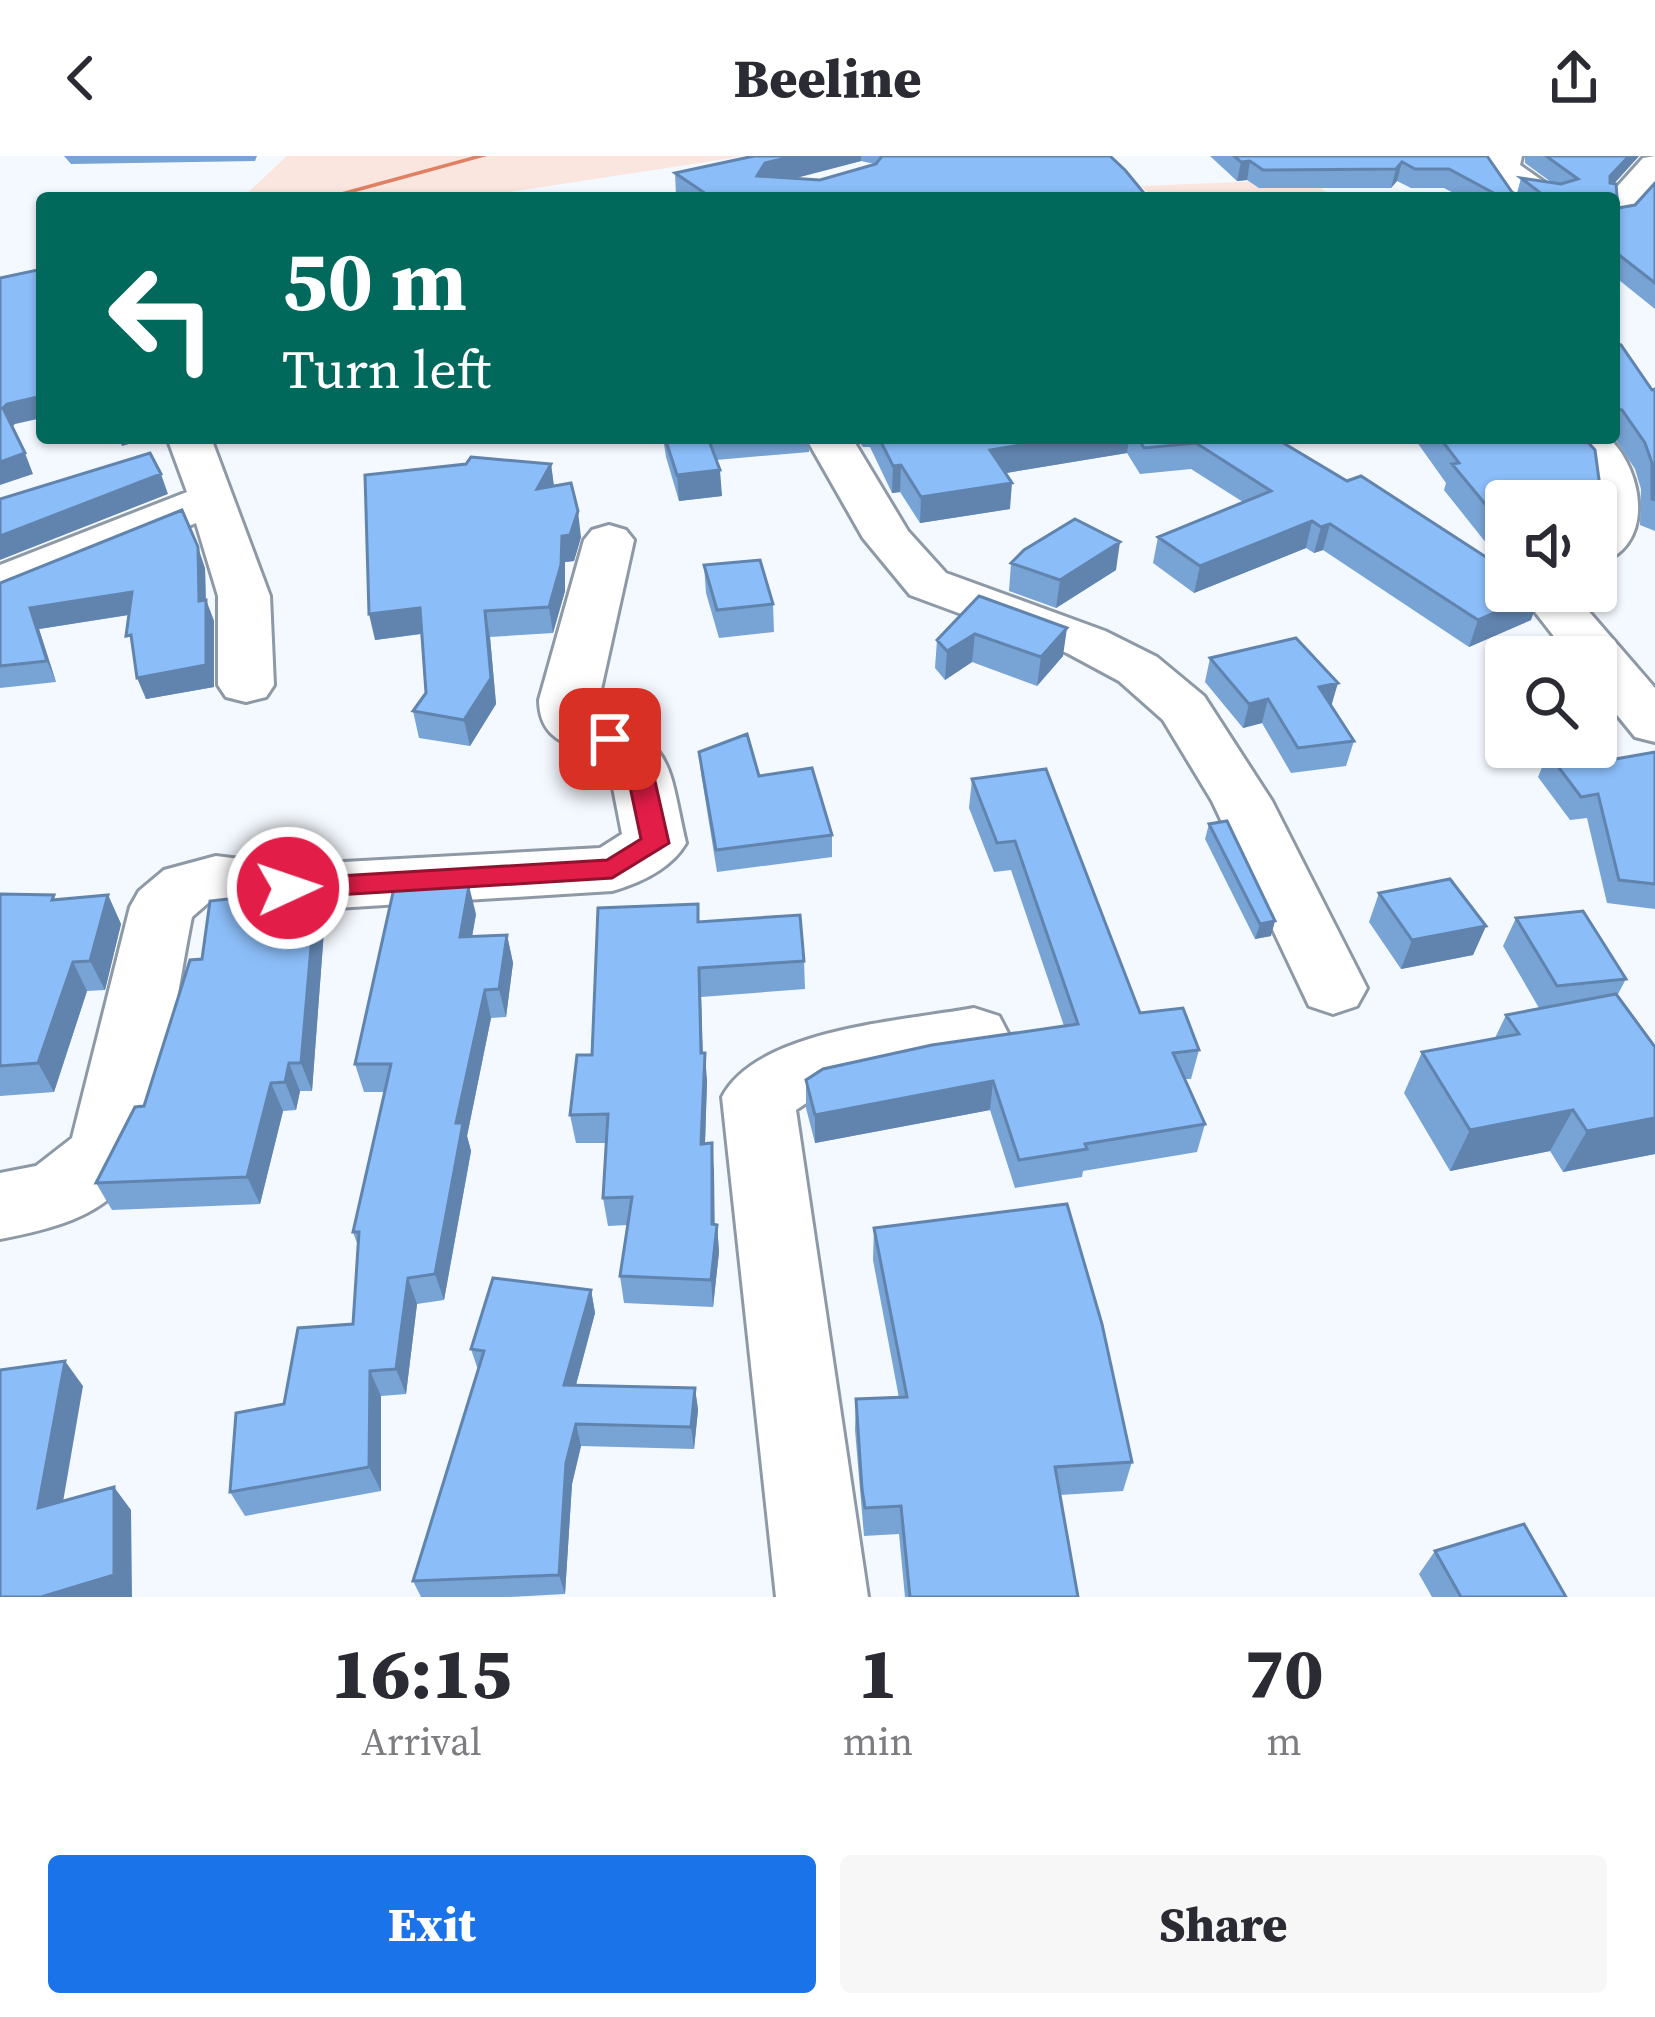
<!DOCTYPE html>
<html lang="en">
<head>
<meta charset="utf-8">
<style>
	body { margin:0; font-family:"Source Serif 4",serif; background:#f7f7f7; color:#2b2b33; height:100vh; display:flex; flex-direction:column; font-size:45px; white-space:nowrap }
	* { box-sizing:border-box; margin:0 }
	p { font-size:39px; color:#7c7c81 }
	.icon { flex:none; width:66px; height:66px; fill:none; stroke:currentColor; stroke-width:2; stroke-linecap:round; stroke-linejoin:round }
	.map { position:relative; height:1441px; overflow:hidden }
	.sheet { display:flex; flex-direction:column; background:#fff; flex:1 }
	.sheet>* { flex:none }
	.banner { position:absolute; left:36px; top:36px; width:1584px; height:252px; border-radius:12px; box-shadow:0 3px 9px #0004; background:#00695c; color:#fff; overflow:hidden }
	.buttons { position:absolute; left:1485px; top:324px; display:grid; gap:24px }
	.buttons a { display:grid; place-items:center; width:132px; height:132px; border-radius:12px; background:#fff; box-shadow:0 3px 9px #0004; font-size:60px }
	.pin { position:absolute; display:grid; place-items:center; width:102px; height:102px; color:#fff; margin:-51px; border-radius:24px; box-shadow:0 6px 18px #0006 }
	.me { position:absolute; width:132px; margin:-66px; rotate:87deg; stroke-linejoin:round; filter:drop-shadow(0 0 9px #0008) }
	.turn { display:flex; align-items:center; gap:42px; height:252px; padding:0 48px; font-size:54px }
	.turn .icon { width:156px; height:156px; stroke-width:2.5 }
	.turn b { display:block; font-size:84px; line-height:102px }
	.eta { display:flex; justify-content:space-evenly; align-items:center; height:204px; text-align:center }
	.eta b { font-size:72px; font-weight:800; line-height:84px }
	.button { display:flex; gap:24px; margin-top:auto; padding:24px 48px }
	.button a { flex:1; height:138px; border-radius:12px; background:#1a73e8; color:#fff; font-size:48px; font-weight:800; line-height:138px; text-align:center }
	.button a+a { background:#f7f7f7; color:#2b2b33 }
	header { display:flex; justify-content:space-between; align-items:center; height:156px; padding:0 48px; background:#fff; font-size:54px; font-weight:800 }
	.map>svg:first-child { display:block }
</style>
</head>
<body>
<header><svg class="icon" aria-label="back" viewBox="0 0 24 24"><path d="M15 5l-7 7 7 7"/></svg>Beeline<svg class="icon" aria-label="share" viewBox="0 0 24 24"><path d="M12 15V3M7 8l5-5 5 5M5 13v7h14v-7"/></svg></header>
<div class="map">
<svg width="1655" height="1441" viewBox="0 0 1655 1441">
	<rect width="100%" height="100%" fill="#f4f9ff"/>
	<path fill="#fae5df" d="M 287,0 L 745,0 L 471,42 L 242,42 Z
		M 1316,23 L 1323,34 L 1343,42 L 1155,42 L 1141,30 Z"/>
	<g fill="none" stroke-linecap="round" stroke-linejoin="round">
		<path fill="#df8063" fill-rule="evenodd" d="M 474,0 L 487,0 L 334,42 L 320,42 Z"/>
		<g stroke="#8e99a6" stroke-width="6">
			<path id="minor" d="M 1488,0 L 1522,0 L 1520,9 L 1567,42 C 1534,42 1506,41 1485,13 Z
				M 1655,0 L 1655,31 L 1627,64 L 1614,67 L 1614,42 L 1607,42 L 1643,2 Z
				M 173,282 L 211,282 L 270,440 L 274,529 L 266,541 L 246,546 L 226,541 L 218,529 L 218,440 L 196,367 L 0,447 L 0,409 L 187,336 L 169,287 Z
				M 806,282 L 852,282 L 908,375 L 946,417 L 1105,475 L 1157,501 L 1204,540 L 1272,645 L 1367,832 L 1357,850 L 1333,858 L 1309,850 L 1212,645 L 1163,564 L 1119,525 L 1067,497 L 910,439 L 863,382 Z
				M 1558,282 L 1609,282 C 1645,317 1655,393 1596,408 L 1596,345 L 1590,345 L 1589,318 Z
				M 609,369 L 626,374 L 634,384 L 596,556 C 676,588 668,610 686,687 C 671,713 640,727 612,735 L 288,755 L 208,747 L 192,761 C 178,827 158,998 111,1041 C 82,1066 37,1076 0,1083 L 0,1017 L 36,1010 L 72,982 L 130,751 L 139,735 L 164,714 L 216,700 L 288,709 L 600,692 L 622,678 L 609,611 C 577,586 540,591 539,544 L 584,384 L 592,374 Z
				M 1525,435 L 1577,435 L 1585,451 L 1655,532 L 1655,586 L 1635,581 L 1596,533 L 1596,501 L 1570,501 L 1535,456 Z
				M 974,852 L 999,860 L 1009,879 L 999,898 L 821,937 L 796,954 L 868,1441 L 776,1441 L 722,941 C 757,873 904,865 974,852 Z"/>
		</g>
		<use href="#minor" fill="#fff" fill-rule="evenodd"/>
	</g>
	<path fill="#78a3d5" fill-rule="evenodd" d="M 64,0 L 257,0 L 255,5 L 71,8 Z
		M 754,0 L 1110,0 L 1148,42 L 680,42 L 676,39 L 675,17 ZM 861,5 L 875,8 L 820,24 L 794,22 Z
		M 1210,0 L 1487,0 L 1516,42 L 1463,42 L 1444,32 L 1411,32 L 1397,25 L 1391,32 L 1259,32 L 1247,24 L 1237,25 Z
		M 1525,0 L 1639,0 L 1614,27 L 1618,52 L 1635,49 L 1655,27 L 1655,153 L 1614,120 L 1614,42 L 1517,42 L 1516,41 L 1521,22 L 1551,26 L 1525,7 Z
		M 1614,188 L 1652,234 L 1655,233 L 1655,375 L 1640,369 L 1641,333 L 1635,313 L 1614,281 Z
		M 663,282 L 809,282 L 809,296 L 716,304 L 722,340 L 679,345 L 666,301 Z
		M 856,282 L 1275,282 L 1531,464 L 1469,491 L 1323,394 L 1314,397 L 1306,392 L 1194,437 L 1153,407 L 1158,381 L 1243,346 L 1191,313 L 1140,318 L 1127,297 L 1006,317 L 1010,353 L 920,367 L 900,336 L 892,337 L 870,291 L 863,291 Z
		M 1414,282 L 1584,282 L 1602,346 L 1596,361 L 1596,345 L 1506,345 L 1506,412 L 1444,334 L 1446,327 Z
		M 551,308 L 554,330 L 581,381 L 574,405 L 565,406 L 565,435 L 553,477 L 490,481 L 496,548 L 470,590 L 419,582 L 413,555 L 426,537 L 422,478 L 375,484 Z
		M 1011,407 L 1116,414 L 1056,452 L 1009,435 Z
		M 704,409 L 773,448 L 774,476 L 719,482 L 706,437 Z
		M 205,412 L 206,444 L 214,465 L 214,531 L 146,543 L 129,459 L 39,473 L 56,526 L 0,532 L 0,427 Z
		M 979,440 L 1063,500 L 1037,530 L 972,506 L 945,524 L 935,512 L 937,484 Z
		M 1210,502 L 1331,550 L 1354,585 L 1346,610 L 1291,617 L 1262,567 L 1243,572 L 1205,526 Z
		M 699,596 L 759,620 L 832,679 L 832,701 L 717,716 L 701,617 Z
		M 1655,596 L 1655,753 L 1607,747 L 1587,662 L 1570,664 L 1538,621 L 1548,597 L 1604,605 Z
		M 972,623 L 1140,857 L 1199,894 L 1191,923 L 1185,923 L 1205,968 L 1197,996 L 1083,1015 L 1082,1021 L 1015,1032 L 990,954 L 815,987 L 806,952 L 806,924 L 1064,870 L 1011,714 L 994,716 L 969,652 Z
		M 1209,668 L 1271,780 L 1255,783 L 1205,683 Z
		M 316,733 L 325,761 L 312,935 L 300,935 L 296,954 L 283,955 L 260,1048 L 112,1054 L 96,1027 L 144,950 L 202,803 Z
		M 1379,737 L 1486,770 L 1473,799 L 1401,813 L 1369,766 Z
		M 0,738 L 56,743 L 108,739 L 121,768 L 105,834 L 87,835 L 54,936 L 0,940 Z
		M 698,748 L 699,766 L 804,805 L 805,833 L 701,841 L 703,897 L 707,925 L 705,988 L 714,1015 L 714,1068 L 717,1069 L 719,1096 L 713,1151 L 624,1147 L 620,1120 L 627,1069 L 608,1070 L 603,1042 L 607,987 L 576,987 L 570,959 L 592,899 Z
		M 476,758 L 472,781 L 507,779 L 513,807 L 506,861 L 491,862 L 467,980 L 471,995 L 444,1144 L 417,1148 L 406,1238 L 381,1240 L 381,1335 L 245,1360 L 230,1336 L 284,1248 L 353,1168 L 358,1090 L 353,1076 L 385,936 L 364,936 L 355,908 Z
		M 1516,762 L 1626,823 L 1617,840 L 1655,891 L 1655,998 L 1563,1016 L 1550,995 L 1450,1015 L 1404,937 L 1422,896 L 1495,882 L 1506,859 L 1539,852 L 1503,790 Z
		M 874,1072 L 1132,1306 L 1123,1335 L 1060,1339 L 1078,1441 L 905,1441 L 899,1378 L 864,1380 L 855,1274 L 856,1243 L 899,1242 L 873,1104 Z
		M 591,1134 L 595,1157 L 576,1229 L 695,1232 L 698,1254 L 694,1293 L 581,1290 L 572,1328 L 565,1438 L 510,1441 L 421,1441 L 413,1425 L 478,1214 L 471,1193 Z
		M 1435,1395 L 1566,1441 L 1432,1441 L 1419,1418 Z"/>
	<path fill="#6184ae" d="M 794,0 L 861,0 L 861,5 L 766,30 L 757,20 L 765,7 Z
		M 1629,0 L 1639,0 L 1604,39 L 1610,20 Z
		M 1250,5 L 1247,24 L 1237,25 L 1241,6 Z
		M 1402,6 L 1397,25 L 1391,32 L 1396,13 Z
		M 42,240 L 42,262 L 15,268 L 11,272 L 3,252 L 7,248 Z
		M 119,282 L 149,282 L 122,290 Z
		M 1064,282 L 1129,282 L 1127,297 L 988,320 L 990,294 Z
		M 25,297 L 33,318 L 0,329 L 0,306 Z
		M 551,308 L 554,332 L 537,333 Z
		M 901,309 L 900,336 L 892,337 L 893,310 Z
		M 720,314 L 722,340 L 679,345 L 677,319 Z
		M 161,318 L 168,338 L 0,404 L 0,380 Z
		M 1012,327 L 1010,353 L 920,367 L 921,341 Z
		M 578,355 L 581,381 L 574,405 L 565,406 L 565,435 L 553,477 L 549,451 L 562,380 Z
		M 1312,365 L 1306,392 L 1194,437 L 1200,410 Z
		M 1330,368 L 1323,394 L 1314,397 L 1321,371 Z
		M 1120,386 L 1116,414 L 1056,452 L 1060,424 Z
		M 198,391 L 205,412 L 206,466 L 199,445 Z
		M 132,436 L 140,457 L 39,473 L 56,526 L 47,505 L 30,452 Z
		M 1541,437 L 1531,464 L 1469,491 L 1478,464 Z
		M 206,444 L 214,465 L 214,531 L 146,543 L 137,522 Z
		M 420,452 L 426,477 L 375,484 L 369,458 Z
		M 485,455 L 490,481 L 496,548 L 470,590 L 464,564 Z
		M 1067,472 L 1063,500 L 1037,530 L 1041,501 Z
		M 975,478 L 972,506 L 945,524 L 947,495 Z
		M 1338,527 L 1331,551 L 1319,531 Z
		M 1268,543 L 1262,567 L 1243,572 L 1249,548 Z
		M 469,730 L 476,758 L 467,809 L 460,781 Z
		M 316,733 L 325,761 L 312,935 L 301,907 Z
		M 108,739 L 121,768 L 105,834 L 90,805 Z
		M 1275,765 L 1271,780 L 1255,783 L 1260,768 Z
		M 1486,770 L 1473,799 L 1401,813 L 1412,784 Z
		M 507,779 L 513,807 L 506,861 L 499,833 Z
		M 73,806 L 87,835 L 54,936 L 38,907 Z
		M 699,812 L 701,841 L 703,925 L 701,897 Z
		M 485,834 L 491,862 L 467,980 L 471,995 L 444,1144 L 435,1118 L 456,967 Z
		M 705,897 L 707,925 L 704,1016 L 701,988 Z
		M 289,907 L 300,935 L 296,954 L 285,926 Z
		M 993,925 L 990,954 L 815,987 L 815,959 Z
		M 271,927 L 283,955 L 260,1048 L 247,1021 Z
		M 1573,954 L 1550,995 L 1450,1015 L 1470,974 Z
		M 1655,962 L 1655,998 L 1563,1016 L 1587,975 Z
		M 712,987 L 714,1015 L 715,1089 L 717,1069 L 719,1096 L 713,1151 L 711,1124 Z
		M 408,1122 L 417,1148 L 406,1238 L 396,1213 Z
		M 591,1134 L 595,1157 L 570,1251 L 564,1229 Z
		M 65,1205 L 83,1230 L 58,1375 L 38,1352 Z
		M 370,1215 L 381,1240 L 381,1335 L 369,1311 Z
		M 695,1232 L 698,1254 L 694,1293 L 691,1271 Z
		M 576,1268 L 581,1290 L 572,1328 L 565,1438 L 559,1419 L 566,1307 Z
		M 114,1331 L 131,1354 L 132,1441 L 41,1441 Z"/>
	<path fill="#8bbdf8" stroke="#6184ae" stroke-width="3" d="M 754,0 L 794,0 L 765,7 L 757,20 L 820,24 L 876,8 L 882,0 L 1110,0 L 1125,14 L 1148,42 L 712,42 L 675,17 Z
		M 1234,0 L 1487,0 L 1516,42 L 1503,42 L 1449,13 L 1415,13 L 1402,6 L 1396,13 L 1263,14 L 1250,5 L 1241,6 Z
		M 1546,0 L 1629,0 L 1610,20 L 1610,27 L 1616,28 L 1618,52 L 1635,49 L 1655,27 L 1655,127 L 1614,95 L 1614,42 L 1547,42 L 1521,22 L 1561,28 L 1578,23 Z
		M 42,113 L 42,240 L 7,248 L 3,252 L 25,297 L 0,306 L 0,122 Z
		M 1614,188 L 1621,189 L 1652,234 L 1655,233 L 1655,344 L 1652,343 L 1652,307 L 1645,287 L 1622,254 L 1614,253 Z
		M 665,282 L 708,282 L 720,314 L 677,319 Z
		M 879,282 L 1064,282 L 990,294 L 1012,327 L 921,341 L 901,309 L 893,310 Z
		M 1138,282 L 1275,282 L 1347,325 L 1361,320 L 1506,414 L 1506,435 L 1539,435 L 1541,437 L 1478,464 L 1330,368 L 1321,371 L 1312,365 L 1200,410 L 1158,381 L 1271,335 L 1196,287 L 1144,292 Z
		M 1440,282 L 1584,282 L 1595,294 L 1602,346 L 1596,354 L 1596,345 L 1506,345 L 1506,373 L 1452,308 L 1459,307 Z
		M 150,297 L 161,318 L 0,380 L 0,343 Z
		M 471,301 L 551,308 L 537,333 L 571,327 L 578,355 L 570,379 L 562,380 L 561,409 L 549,451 L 485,455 L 491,522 L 464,564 L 413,555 L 426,537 L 420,452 L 369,458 L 365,319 L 466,308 Z
		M 182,354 L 198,391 L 199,445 L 206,444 L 206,509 L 137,522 L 131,479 L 126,480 L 132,436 L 30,452 L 47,505 L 0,510 L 0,427 Z
		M 1075,363 L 1120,386 L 1060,424 L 1011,407 L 1024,394 Z
		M 760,404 L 773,448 L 717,454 L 704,409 Z
		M 979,440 L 1067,472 L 1041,501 L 975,478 L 947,495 L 937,484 Z
		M 1296,482 L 1338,527 L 1319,531 L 1354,585 L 1298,592 L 1268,543 L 1249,548 L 1210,502 Z
		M 747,578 L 759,620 L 812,612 L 832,679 L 716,694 L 699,596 Z
		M 1594,592 L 1604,605 L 1655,596 L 1655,728 L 1619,724 L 1598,638 L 1581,641 L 1548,597 Z
		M 1046,613 L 1140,857 L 1183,852 L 1199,894 L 1173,897 L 1205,968 L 1085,988 L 1087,993 L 1019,1004 L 993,925 L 815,959 L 806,924 L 823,913 L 932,889 L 1078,868 L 1015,685 L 997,687 L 972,623 Z
		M 1227,665 L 1275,765 L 1260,768 L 1209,668 Z
		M 1450,723 L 1486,770 L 1412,784 L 1379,737 Z
		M 469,730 L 460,781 L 507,779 L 499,833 L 485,834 L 456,967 L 463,967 L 435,1118 L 408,1122 L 396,1213 L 370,1215 L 369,1311 L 230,1336 L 236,1257 L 284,1248 L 298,1172 L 353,1168 L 359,1076 L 353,1076 L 391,908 L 355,908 L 394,732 Z
		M 316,733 L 301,907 L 289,907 L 285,926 L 271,927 L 247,1021 L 96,1027 L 135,951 L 144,950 L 190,804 L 202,803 L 210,745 Z
		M 0,738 L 54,739 L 52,744 L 108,739 L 90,805 L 73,806 L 38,907 L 0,910 Z
		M 698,748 L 698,766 L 800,759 L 804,805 L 699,812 L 701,897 L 705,897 L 701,988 L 712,987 L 712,1068 L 717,1069 L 711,1124 L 620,1120 L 632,1041 L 603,1042 L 608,958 L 570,959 L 577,899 L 592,899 L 598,752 Z
		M 1583,755 L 1626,823 L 1557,830 L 1516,762 Z
		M 1616,838 L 1655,891 L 1655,962 L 1587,975 L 1573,954 L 1470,974 L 1422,896 L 1519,878 L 1506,859 Z
		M 1067,1048 L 1102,1168 L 1132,1306 L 1055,1311 L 1078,1441 L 910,1441 L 901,1350 L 865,1352 L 862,1333 L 856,1243 L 907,1241 L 874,1072 Z
		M 493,1122 L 591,1134 L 564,1229 L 695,1232 L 691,1271 L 576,1268 L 566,1307 L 559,1419 L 413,1425 L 484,1195 L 471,1193 Z
		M 65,1205 L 38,1352 L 114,1331 L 114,1419 L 41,1441 L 0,1441 L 0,1214 Z
		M 1524,1368 L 1566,1441 L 1461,1441 L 1435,1395 Z"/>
	<path fill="#e11d48" stroke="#92132f" stroke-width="3" d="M 610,575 L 650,603 L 669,687 L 612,722 L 288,742 L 274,732 L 288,723 L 607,704 L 641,683 L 625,607 L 597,583 Z"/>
</svg>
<div class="buttons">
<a><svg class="icon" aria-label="sound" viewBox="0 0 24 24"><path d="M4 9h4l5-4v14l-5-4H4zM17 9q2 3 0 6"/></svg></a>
<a><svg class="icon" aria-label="search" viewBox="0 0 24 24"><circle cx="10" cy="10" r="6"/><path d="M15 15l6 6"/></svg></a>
</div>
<div class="pin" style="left:610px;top:583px;background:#d93025"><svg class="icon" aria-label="arrive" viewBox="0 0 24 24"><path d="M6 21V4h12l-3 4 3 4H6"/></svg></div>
<svg class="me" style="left:288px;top:732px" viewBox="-20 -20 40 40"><circle r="17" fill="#e11d48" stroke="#fff" stroke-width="3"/><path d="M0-11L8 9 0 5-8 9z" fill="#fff"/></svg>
<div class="banner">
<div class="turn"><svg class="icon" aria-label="left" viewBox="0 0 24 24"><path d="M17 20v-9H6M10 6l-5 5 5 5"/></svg><div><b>50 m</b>Turn left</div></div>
</div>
</div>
<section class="sheet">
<div class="eta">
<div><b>16:15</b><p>Arrival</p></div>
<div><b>1</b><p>min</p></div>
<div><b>70</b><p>m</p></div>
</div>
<div class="button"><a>Exit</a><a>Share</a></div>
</section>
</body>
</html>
